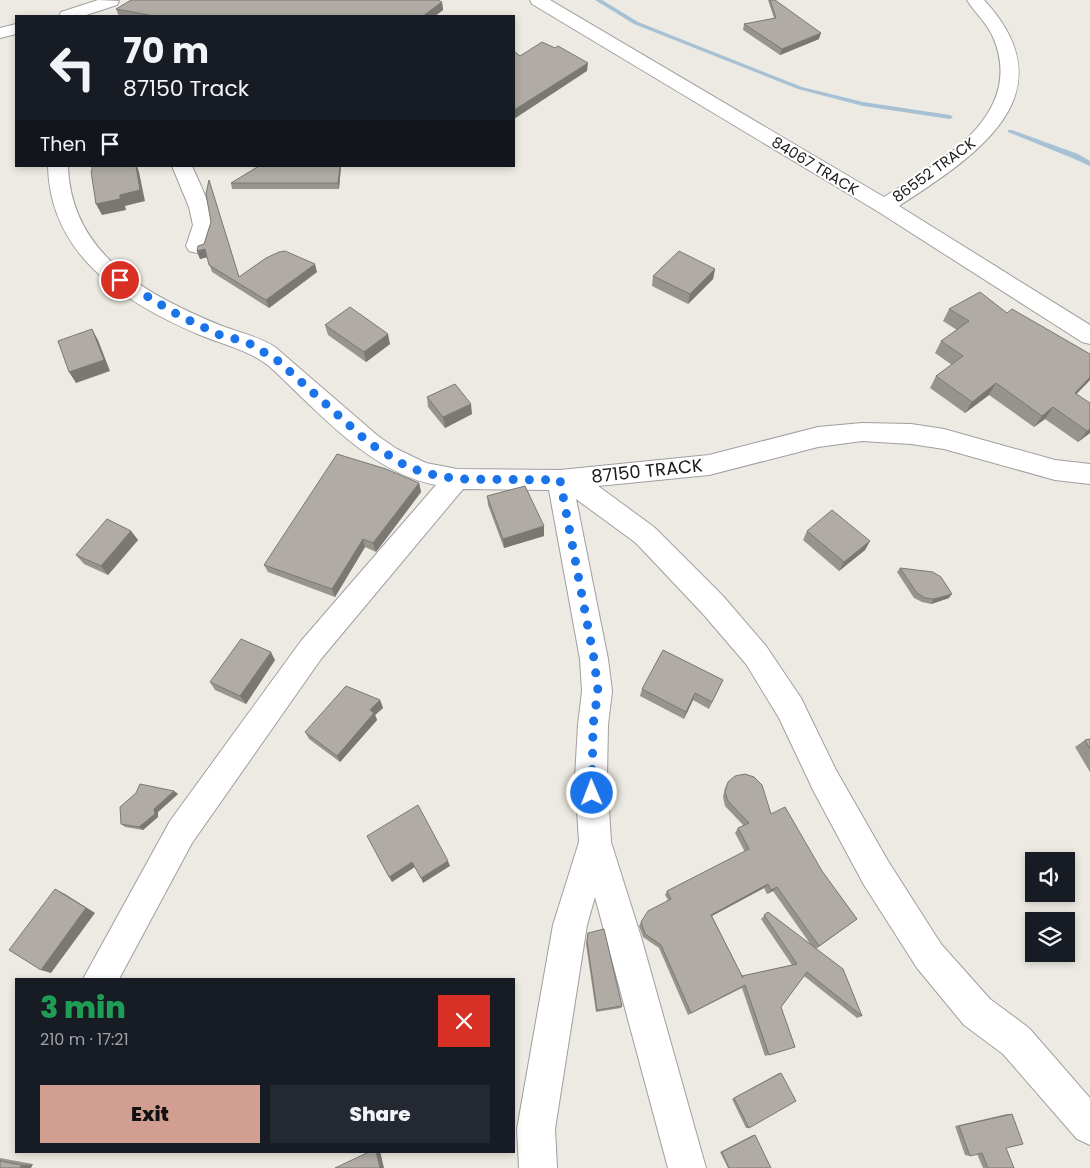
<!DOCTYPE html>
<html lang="en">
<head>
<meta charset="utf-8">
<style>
	body { margin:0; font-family:Poppins,sans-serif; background:#242831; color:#f1f3f6; height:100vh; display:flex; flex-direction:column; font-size:19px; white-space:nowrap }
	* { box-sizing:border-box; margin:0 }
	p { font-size:16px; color:#9ea1a6 }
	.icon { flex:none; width:28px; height:28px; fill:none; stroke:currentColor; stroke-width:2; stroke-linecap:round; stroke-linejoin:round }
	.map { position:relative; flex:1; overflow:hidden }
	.panel { position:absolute; left:15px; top:978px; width:500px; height:175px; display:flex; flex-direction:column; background:#171b24; border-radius:0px; box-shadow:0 2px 8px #0003 }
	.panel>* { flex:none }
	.hud { position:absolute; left:15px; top:15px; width:500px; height:152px; border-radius:0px; box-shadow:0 2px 8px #0003; background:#171b24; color:#f1f3f6; overflow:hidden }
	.controls { position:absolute; left:1025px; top:852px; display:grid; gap:10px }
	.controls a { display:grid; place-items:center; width:50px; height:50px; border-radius:0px; background:#171b24; box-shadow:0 2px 8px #0003; font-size:25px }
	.pin { position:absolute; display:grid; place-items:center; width:42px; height:42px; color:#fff; margin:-21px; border:2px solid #fff; border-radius:50%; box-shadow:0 1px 5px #0007 }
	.me { position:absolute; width:55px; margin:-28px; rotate:359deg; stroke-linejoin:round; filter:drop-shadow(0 0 4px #0008) }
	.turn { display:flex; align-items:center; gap:18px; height:105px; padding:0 25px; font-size:22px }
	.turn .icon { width:65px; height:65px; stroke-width:2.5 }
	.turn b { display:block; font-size:35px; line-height:42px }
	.then { display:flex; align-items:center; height:48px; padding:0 25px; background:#0003; gap:10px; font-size:19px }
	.round { display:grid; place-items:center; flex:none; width:52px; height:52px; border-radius:0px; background:#242831 }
	.summary { display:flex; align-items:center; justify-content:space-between; height:85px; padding:0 25px }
	h1 { font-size:30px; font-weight:800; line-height:38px; color:#1e9e55 }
	.button { display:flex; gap:10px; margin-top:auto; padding:10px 25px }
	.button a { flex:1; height:58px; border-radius:0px; background:#d39e92; color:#111; font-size:20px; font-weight:800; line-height:58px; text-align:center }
	.button a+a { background:#242831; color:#f1f3f6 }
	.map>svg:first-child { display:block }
</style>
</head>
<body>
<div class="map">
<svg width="1090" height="1168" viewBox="0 0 1090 1168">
	<rect width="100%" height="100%" fill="#eceae2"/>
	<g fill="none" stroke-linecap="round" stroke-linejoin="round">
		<path fill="#a7c1d4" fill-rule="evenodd" d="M 595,0 L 602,0 L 638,22 L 802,87 L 863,102 L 950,115 L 953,117 L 950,119 L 863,106 L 798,89 L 634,24 Z
			M 1008,130 L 1012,130 L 1078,154 L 1090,161 L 1090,166 L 1072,158 L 1008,132 Z"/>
		<g stroke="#9f9f9f" stroke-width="2">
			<path id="minor" d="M 98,0 L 119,1 L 117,5 L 83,16 L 59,16 L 61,12 Z
				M 530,0 L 550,0 L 884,197 C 938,163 1027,116 993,37 C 987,23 975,13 967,0 L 984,0 C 1072,95 974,157 899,206 L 1090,325 L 1090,344 L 1082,342 L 877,211 L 532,4 Z
				M 16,24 L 16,34 L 0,38 L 0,28 Z
				M 48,166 L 68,166 C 71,256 149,296 222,326 C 240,333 258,336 275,347 L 378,436 L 397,449 L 426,463 L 457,469 L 560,470 L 709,455 L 818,427 L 862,423 L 911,424 L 944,429 L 1055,460 L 1090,464 L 1090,484 L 1055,480 L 944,449 L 911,444 L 862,441 L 818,447 L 709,475 L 598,486 L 654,527 L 723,596 L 766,646 L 801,698 L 836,770 L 888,861 L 941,944 L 990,999 L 1029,1028 L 1090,1098 L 1090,1145 L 1077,1139 L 1003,1054 L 964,1025 L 917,968 L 864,885 L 814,792 L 779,718 L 746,664 L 703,614 L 636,543 L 576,499 L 608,659 L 612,691 L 608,725 L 607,777 L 611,842 L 641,937 L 706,1168 L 668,1168 L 595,897 L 587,925 L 555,1129 L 557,1168 L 519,1168 L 517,1129 L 553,925 L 579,842 L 575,777 L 578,725 L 582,691 L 580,659 L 549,490 L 463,489 L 321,659 L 192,843 L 119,979 L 83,979 L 170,821 L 301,641 L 436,485 C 369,472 318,411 269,366 C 248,350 224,345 200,335 C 126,304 50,256 48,166 Z
				M 172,166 L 192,166 C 204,194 222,222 205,251 L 197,253 L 189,251 L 186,246 L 193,225 L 189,207 Z"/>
		</g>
		<use href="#minor" fill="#fff" fill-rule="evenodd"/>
	</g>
	<path fill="#97948e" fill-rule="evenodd" d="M 768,0 L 775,0 L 819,39 L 780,55 L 743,30 L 744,24 L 774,18 Z
		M 442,2 L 443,10 L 435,16 L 119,16 L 116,9 Z
		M 259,166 L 341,166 L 339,189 L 232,189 L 231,183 Z
		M 209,180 L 239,277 L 317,272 L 269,308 L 212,272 L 207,257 L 200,259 L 197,251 L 204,244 L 211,222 Z
		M 715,269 L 713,279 L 688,304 L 652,286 L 653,276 Z
		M 949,309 L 1090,380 L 1076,394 L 1090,433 L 1078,442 L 1045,419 L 1034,427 L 989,395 L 965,413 L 930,388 L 936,376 L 952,365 L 935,353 L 941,341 L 957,330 L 943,321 Z
		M 325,325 L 390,344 L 366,362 L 328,335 Z
		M 427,397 L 472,414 L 445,428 L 428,407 Z
		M 419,483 L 421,492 L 376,552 L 365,547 L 335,597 L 268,572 L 264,565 Z
		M 487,496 L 544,526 L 544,536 L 504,548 L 488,505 Z
		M 131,531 L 138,540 L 108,575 L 84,564 L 76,555 Z
		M 807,531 L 870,541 L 865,550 L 839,571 L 803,540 Z
		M 900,568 L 949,598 L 931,604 L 922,602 L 914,598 L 897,572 Z
		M 275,660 L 246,704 L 215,690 L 210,682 Z
		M 723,680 L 709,709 L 693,700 L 684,719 L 640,696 L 642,689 Z
		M 380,700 L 383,708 L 375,715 L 377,720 L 340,762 L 309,739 L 305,732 Z
		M 1090,739 L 1090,772 L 1075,747 L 1085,740 Z
		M 728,782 L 771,814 L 822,871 L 857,919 L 816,949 L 862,1016 L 857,1018 L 804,976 L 781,1007 L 795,1047 L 765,1056 L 742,988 L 688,1015 L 659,948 L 643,937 L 639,926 L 641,922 L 668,900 L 665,895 L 667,891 L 745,852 L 735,833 L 738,828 L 744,826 L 725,806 L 723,797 L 725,788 ZM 764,888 L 767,894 L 773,891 L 811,945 L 768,912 L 761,919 L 792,965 L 742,976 L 712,916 Z
		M 174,791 L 178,794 L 158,812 L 158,817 L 143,830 L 125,827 L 121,824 Z
		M 588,933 L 622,1006 L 621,1008 L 596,1012 L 586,944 Z
		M 779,1073 L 781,1073 L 749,1128 L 746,1128 L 732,1099 Z
		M 1007,1114 L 1012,1114 L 1006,1148 L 1014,1168 L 983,1168 L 977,1154 L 970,1156 L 965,1155 L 955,1126 Z
		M 753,1135 L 755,1135 L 771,1168 L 728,1168 L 720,1152 Z
		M 0,1158 L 33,1164 L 0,1168 Z"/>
	<path fill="#7b7874" d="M 442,2 L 443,10 L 435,16 L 423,16 Z
		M 821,33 L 819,39 L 780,55 L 782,49 Z
		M 588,63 L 587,71 L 514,119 L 514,110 Z
		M 136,166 L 137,166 L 139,172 L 145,201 L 125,206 L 126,210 L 102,215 L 96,204 L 120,195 Z
		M 340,166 L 341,166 L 339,189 L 338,183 Z
		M 205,249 L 208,257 L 200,259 L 197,251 Z
		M 315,264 L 317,272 L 269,308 L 266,300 Z
		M 715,269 L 713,279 L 688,304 L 690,294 Z
		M 92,329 L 98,340 L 110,371 L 76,383 L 69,372 Z
		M 388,334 L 390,344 L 366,362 L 364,352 Z
		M 1090,377 L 1090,380 L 1066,405 L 1075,393 Z
		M 996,383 L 989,395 L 965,413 L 972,402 Z
		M 471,404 L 472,414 L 445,428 L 443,417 Z
		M 1053,407 L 1045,419 L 1034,427 L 1042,416 Z
		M 1090,429 L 1090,433 L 1078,442 L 1087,431 Z
		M 419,483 L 421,492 L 376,552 L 373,543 Z
		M 544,526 L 544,536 L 504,548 L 503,539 Z
		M 131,531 L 138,540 L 108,575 L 101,566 Z
		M 363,539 L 365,547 L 335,597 L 332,589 Z
		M 870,541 L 865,550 L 839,571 L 844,562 Z
		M 952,594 L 949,598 L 931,604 L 934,599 Z
		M 271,652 L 275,660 L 246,704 L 240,696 Z
		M 695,693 L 693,700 L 684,719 L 686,712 Z
		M 380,700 L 383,708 L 375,715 L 377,720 L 340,762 L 337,756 L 370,710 Z
		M 174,791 L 178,794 L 158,812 L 158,817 L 143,830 L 139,827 L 154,809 Z
		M 448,861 L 450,866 L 423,883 L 421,878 Z
		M 412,862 L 415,867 L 392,882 L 389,877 Z
		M 768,884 L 764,888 L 708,918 L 711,915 Z
		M 777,887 L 773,891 L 767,894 L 771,890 Z
		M 55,889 L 65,894 L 95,913 L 51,973 L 41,970 Z
		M 376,1151 L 380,1151 L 384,1168 L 380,1168 Z
		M 33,1164 L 31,1168 L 20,1168 L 21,1165 Z"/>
	<path fill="#b0aca5" stroke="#7b7874" d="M 131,0 L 438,0 L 442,2 L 423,16 L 154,16 L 116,9 Z
		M 770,0 L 775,0 L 821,33 L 782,49 L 744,24 L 776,18 Z
		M 542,42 L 555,48 L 558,46 L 588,63 L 514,110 L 514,51 L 520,56 Z
		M 92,166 L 136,166 L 140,190 L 120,195 L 120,199 L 96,204 L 91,171 L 92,170 Z
		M 259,166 L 340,166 L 338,183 L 231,183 Z
		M 209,180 L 239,277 L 266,258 L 279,252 L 285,251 L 315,264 L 266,300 L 209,265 L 205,249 L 197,251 L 198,246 L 204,244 L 211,222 L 206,194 Z
		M 679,251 L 715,269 L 690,294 L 653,276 Z
		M 980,292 L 1007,313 L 1012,309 L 1090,354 L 1090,377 L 1075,393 L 1090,403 L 1090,429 L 1087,431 L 1053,407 L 1042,416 L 996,383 L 972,402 L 936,376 L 963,356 L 941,341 L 969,321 L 949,309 Z
		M 350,307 L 388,334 L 364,352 L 325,325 Z
		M 92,329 L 104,360 L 69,372 L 58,341 Z
		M 455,384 L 471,404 L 443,417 L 427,397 Z
		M 337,454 L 386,469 L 419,483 L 373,543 L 363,539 L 332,589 L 264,565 Z
		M 525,486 L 544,526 L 503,539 L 487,496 Z
		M 832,510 L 870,541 L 844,562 L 807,531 Z
		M 107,519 L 131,531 L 101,566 L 76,555 Z
		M 900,568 L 933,572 L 941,577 L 952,594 L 934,599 L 925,598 L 917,593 Z
		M 241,639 L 271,652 L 240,696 L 210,682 Z
		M 663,650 L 723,680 L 712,702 L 695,693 L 686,712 L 642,689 Z
		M 346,686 L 380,700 L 370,710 L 374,713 L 337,756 L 305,732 Z
		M 1090,739 L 1090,749 L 1085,740 Z
		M 745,774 L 754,777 L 762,785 L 771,814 L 785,807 L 822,871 L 857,919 L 819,946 L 777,887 L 771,890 L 768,884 L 711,915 L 743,978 L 742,976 L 797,964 L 764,915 L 768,912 L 843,969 L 862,1016 L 807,972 L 781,1007 L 795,1047 L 769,1055 L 745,985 L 691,1013 L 661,945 L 645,934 L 641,922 L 648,911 L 671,899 L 667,891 L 749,849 L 738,828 L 749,823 L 728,801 L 725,792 L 728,782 L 735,776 Z
		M 140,784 L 174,791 L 154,809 L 155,814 L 139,827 L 121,824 L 120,807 L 136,793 Z
		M 418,805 L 448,861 L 421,878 L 412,862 L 389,877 L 367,836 Z
		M 55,889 L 86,908 L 41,970 L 9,950 Z
		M 604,929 L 622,1006 L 597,1010 L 587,941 L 588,933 Z
		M 781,1073 L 796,1101 L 749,1128 L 734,1098 Z
		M 1012,1114 L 1023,1144 L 1006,1148 L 1014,1168 L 988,1168 L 982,1153 L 970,1156 L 959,1126 Z
		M 755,1135 L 771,1168 L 729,1168 L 722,1152 Z
		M 371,1151 L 376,1151 L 380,1168 L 335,1168 Z
		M 0,1161 L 21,1165 L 20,1168 L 0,1168 Z"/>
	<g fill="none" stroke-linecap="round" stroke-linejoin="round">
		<path stroke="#1a73e8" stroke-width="9" stroke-dasharray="0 16.2" d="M 120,280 L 180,316 L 220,335 L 247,342 L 277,360 L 369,443 L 406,466 L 425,473 L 457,479 L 560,480 L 594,659 L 598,691 L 593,725 L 592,793"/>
	</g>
	<g text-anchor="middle" stroke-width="4" stroke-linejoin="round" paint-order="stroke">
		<g font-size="15" fill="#1b1b1b" stroke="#fff">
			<text transform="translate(815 166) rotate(31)" y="5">84067 TRACK</text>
			<text transform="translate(934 170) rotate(-36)" y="5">86552 TRACK</text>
		</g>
		<g font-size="18" fill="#1b1b1b" stroke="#fff">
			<text transform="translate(647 471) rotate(-6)" y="6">87150 TRACK</text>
		</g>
	</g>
</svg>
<div class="controls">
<a><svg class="icon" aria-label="sound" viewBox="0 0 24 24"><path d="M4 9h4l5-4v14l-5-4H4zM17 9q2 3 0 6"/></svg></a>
<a><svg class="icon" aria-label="layers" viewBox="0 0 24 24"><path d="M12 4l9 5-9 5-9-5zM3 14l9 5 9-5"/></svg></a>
</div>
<div class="pin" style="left:120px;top:280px;background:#d93025"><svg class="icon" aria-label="arrive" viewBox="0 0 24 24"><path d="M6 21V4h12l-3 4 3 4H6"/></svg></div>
<svg class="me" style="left:592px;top:793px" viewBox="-20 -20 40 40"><circle r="17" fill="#1a73e8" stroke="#fff" stroke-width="3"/><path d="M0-11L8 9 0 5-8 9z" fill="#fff"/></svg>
<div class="hud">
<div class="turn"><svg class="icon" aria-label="left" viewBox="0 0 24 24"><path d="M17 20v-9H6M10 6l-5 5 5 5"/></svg><div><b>70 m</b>87150 Track</div></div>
<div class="then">Then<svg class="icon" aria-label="arrive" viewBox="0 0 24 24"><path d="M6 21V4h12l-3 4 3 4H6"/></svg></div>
</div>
<section class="panel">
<div class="summary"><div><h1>3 min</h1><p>210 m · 17:21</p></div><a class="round" style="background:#d93025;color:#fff"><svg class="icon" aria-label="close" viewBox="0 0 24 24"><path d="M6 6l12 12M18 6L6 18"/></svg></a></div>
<div class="button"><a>Exit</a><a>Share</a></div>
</section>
</div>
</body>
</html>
